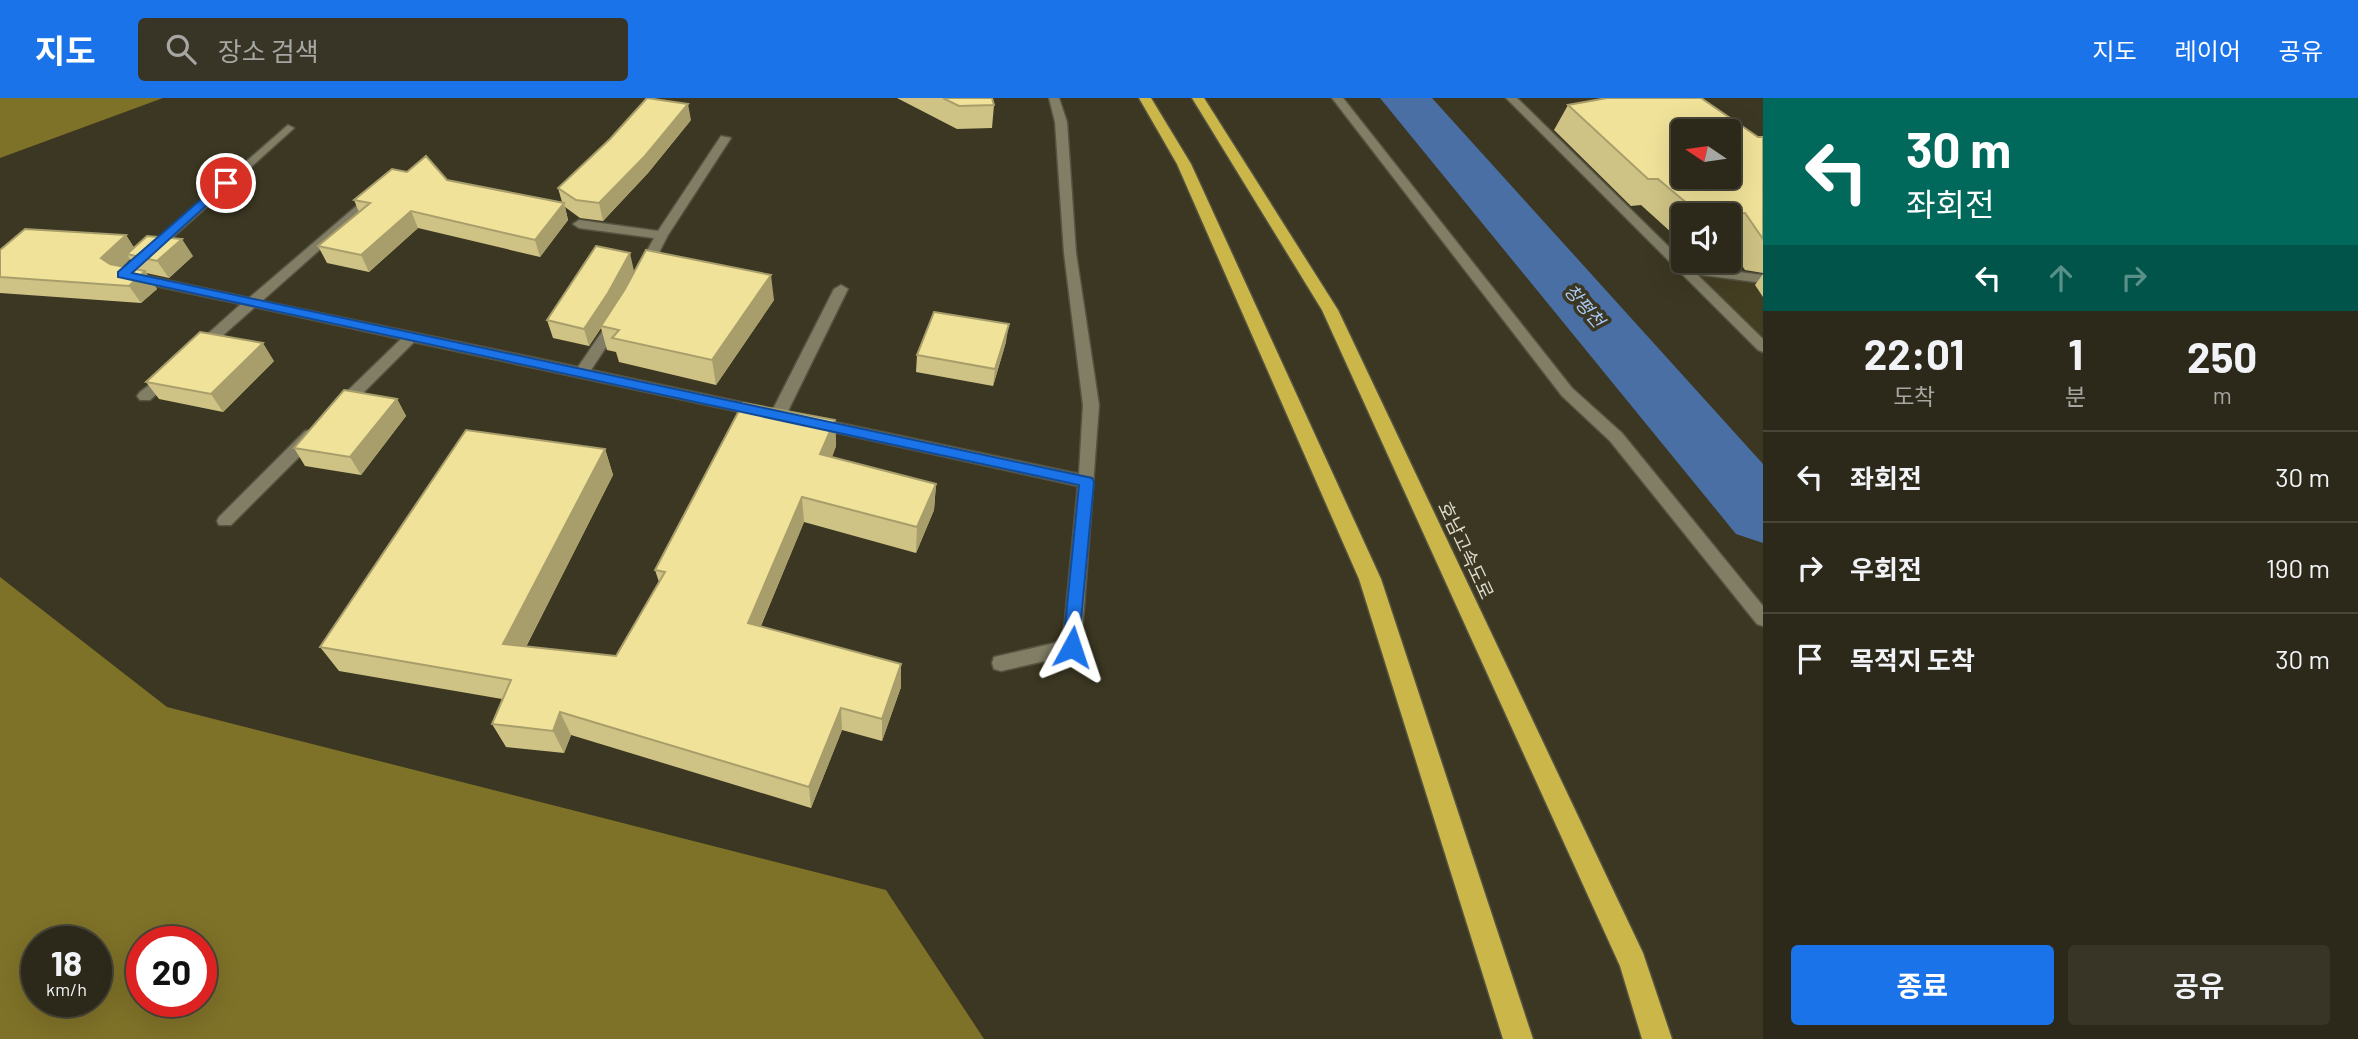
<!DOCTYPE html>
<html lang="ko">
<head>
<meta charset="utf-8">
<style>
	body { margin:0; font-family:Barlow,"Noto Sans KR",sans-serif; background:#383527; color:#f1f3f6; height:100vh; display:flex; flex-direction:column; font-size:26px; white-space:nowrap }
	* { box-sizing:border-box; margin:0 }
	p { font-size:23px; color:#a6a6a2 }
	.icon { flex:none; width:38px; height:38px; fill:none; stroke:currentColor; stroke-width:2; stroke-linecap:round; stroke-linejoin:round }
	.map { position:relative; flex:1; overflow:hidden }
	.side { display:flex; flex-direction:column; background:#2c291a; width:595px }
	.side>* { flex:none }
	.hud { background:#00695c; color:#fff; overflow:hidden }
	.needle { width:46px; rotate:283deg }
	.fabs { position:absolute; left:1671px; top:21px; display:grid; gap:14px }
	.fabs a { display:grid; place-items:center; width:70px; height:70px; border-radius:7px; background:#2c291a; box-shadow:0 7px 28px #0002,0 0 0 2px #484539; font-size:35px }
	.speed { position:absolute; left:21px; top:828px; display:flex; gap:14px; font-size:35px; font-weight:700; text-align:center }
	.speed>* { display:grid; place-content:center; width:91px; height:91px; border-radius:50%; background:#2c291a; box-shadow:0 7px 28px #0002,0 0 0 2px #484539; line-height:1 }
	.speed small { font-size:18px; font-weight:400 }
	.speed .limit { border:10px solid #d22; background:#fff; color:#111 }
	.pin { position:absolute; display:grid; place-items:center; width:60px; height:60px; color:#fff; margin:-30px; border:4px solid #fff; border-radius:50%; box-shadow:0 2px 7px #0007 }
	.me { position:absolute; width:77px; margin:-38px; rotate:5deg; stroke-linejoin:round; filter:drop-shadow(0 0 5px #0008) }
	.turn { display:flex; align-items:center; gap:24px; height:147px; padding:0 28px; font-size:32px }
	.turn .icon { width:91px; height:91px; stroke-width:2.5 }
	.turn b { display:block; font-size:49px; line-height:60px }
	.lanes { display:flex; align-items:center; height:66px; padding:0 28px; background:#0003; justify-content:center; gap:35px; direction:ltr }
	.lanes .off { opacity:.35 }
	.eta { display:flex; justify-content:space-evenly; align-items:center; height:119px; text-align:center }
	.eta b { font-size:42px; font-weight:700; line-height:49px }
	.action { display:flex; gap:14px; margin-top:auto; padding:14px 28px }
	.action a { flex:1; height:80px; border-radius:7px; background:#1a73e8; color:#fff; font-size:28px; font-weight:700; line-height:80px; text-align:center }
	.action a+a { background:#383527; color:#f1f3f6 }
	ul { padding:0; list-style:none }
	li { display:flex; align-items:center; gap:21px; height:91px; padding:0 28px; border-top:2px solid #484539 }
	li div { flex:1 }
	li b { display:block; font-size:26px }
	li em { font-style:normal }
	header { display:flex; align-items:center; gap:42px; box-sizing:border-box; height:98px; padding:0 35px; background:#1a73e8; color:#fff }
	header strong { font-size:33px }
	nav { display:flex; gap:38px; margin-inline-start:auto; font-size:24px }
	.search { width:490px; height:63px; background:#383527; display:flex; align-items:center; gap:18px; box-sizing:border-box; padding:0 24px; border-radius:7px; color:#a6a6a2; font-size:26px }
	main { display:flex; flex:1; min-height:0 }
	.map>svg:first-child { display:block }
</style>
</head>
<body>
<header>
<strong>지도</strong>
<div class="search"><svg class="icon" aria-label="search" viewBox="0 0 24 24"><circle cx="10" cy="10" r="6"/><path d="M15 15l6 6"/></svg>장소 검색</div>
<nav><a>지도</a><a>레이어</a><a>공유</a></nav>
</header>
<main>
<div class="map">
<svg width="1763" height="941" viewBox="0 0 1763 941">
	<rect width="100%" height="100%" fill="#3b3722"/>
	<path fill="#433e22" d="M 1699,177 L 1763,185 L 1763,240 Z"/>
	<path fill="#7e7128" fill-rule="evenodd" d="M 0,0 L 163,0 L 0,60 Z
		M 0,479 L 167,609 L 886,792 L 984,941 L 0,941 ZM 37,844 L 96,844 L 96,903 L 37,903 ZM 142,844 L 201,844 L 201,903 L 142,903 Z"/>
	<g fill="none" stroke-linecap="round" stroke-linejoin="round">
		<path fill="#4a6fa4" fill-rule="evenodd" d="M 1380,0 L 1432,0 L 1763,366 L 1763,445 L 1736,436 Z"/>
		<g stroke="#565341" stroke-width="3">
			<path id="lane" d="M 1049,0 L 1059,0 L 1067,24 L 1076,155 L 1099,307 L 1081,549 L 1079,554 L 1072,557 L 1001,573 L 994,571 L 992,565 L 994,559 L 1063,543 L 1078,388 L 811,329 L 803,324 L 811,319 L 1079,376 L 1083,307 L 1064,155 L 1055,24 Z
				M 1332,0 L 1343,0 L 1572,290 L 1622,335 L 1763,508 L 1763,528 L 1757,526 L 1610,343 L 1562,298 Z
				M 288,27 L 294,30 L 292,32 L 133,175 L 249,200 L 374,93 L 378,94 L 378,100 L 262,203 L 578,269 L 612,219 L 617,218 L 624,222 L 591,272 L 764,309 L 772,314 L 764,319 L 414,244 L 344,314 L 334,314 L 331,310 L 334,306 L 401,241 L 255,209 L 203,255 L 193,255 L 191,252 L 193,249 L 241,206 L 123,181 L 116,177 Z
				M 721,38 L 731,40 L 668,137 L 648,176 L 643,177 L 636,173 L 654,140 L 579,130 L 573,126 L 579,122 L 658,133 Z
				M 1684,167 L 1763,177 L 1763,185 L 1679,174 L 1679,168 Z
				M 841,187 L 848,191 L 786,317 L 778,322 L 773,321 L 770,317 L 834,191 Z
				M 169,272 L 176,277 L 174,280 L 150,302 L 140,302 L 137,298 L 140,294 Z
				M 311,332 L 319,337 L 317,341 L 231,427 L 219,427 L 217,423 L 219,419 L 305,333 Z"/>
		</g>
		<g stroke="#565341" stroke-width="3">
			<path id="street" d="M 1506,0 L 1517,0 L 1763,241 L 1763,254 L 1758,252 Z"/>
		</g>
		<g stroke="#565341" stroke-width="3">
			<path id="highway" d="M 1139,0 L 1151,0 L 1191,66 L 1381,481 L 1533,941 L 1503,941 L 1359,481 L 1177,66 Z
				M 1192,0 L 1204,0 L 1338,212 L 1643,855 L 1672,941 L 1642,941 L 1620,868 L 1322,212 Z"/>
		</g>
		<use href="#lane" fill="#827e66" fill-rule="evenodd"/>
		<use href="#street" fill="#827e66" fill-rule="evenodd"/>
		<use href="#highway" fill="#cbb64a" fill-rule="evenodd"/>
	</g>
	<path fill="#cec284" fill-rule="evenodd" d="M 897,0 L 992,0 L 994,7 L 992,30 L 957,31 Z
		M 1568,7 L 1763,39 L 1763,175 L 1745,172 L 1729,148 L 1729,117 L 1684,117 L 1683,145 L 1641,107 L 1631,108 L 1554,32 Z
		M 691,22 L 648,75 L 603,123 L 580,120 L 565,109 L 568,122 L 540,159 L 418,130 L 369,174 L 327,165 L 318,148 L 359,114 L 354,102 L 447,82 L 562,104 L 558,90 Z
		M 126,137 L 134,150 L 193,158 L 169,180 L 146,175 L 157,191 L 141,205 L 0,195 L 0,152 ZM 130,161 L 137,172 L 122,169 Z
		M 634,173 L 620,199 L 774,202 L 716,287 L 619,264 L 616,254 L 607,252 L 601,230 L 589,248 L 553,240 L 547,222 Z
		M 1763,176 L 1763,199 L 1755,187 Z
		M 1006,244 L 993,288 L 916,274 L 917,257 Z
		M 274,263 L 223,314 L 159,301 L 146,284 Z
		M 397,301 L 406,318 L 361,377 L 305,368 L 294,350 Z
		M 835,322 L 836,348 L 832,359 L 936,386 L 934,412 L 916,455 L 804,424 L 761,528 L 901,566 L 901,589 L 882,643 L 842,632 L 811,710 L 571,637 L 564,655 L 506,649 L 492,626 L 502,601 L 339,573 L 320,549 L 605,351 L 613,377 L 526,549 L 616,558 L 659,484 L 655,472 Z"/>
	<path fill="#a89e6b" d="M 688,6 L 691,22 L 648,75 L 603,123 L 599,105 Z
		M 564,105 L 568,122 L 540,159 L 535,142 Z
		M 411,113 L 418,130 L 369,174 L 361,157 Z
		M 126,137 L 137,154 L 127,156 L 130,161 L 113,177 L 101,160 Z
		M 182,141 L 193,158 L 169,180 L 157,163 Z
		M 630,155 L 634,173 L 613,213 L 601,228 L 601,230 L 589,248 L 584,231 Z
		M 145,173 L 157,191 L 141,205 L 129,188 Z
		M 771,177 L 774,202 L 716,287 L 712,262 Z
		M 1009,226 L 1006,244 L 993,288 L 995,271 Z
		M 263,245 L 274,263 L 223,314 L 211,296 Z
		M 397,301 L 406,318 L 361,377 L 350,359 Z
		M 835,322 L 836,348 L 822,382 L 820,356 Z
		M 605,351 L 613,377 L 515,570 L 503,546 Z
		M 936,386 L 934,412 L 916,455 L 917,429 Z
		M 802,399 L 804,424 L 752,549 L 748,525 Z
		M 901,566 L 901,589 L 882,643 L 882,621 Z
		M 841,610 L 842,632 L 811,710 L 809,689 Z
		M 560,614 L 571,637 L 564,655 L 553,633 Z"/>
	<path fill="#f0e299" stroke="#a89e6b" stroke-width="2" fill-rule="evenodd" d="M 647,0 L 688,6 L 645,58 L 599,105 L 576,102 L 558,90 L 610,41 Z
		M 943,0 L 992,0 L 994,7 L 959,8 Z
		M 1607,0 L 1701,0 L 1758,39 L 1763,39 L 1763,141 L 1745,115 L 1701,117 L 1658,81 L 1648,81 L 1568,7 ZM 1684,33 L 1729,33 L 1729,79 L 1684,79 Z
		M 426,58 L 447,82 L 564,105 L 535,142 L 411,113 L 361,157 L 318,148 L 370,105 L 354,102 L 392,71 L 407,74 Z
		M 25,131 L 126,137 L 101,160 L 110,166 L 145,173 L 129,188 L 0,179 L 0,152 Z
		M 147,138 L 182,141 L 157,163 L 127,156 Z
		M 596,148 L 630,155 L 608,195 L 584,231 L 547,222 Z
		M 646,152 L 771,177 L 712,262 L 612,240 L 619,232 L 601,228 L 625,191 Z
		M 934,214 L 1009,226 L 995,271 L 917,257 Z
		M 200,234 L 263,245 L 211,296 L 146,284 Z
		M 344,292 L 397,301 L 350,359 L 294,350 Z
		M 743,305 L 835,322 L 820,356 L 936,386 L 917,429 L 802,399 L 748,525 L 901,566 L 882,621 L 841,610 L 809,689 L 560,614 L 553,633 L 492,626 L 511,582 L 320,549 L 466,332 L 605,351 L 503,546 L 616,558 L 665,474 L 655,472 Z"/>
	<path fill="#1a73e8" stroke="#114b97" stroke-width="2" d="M 222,83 L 231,85 L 132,175 L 1092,380 L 1094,384 L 1078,554 L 1066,554 L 1063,549 L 1079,387 L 118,179 L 118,174 Z"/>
	<g text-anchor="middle" stroke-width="7" stroke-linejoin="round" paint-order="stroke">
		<g font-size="18" font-style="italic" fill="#aacbf9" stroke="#3b3722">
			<text transform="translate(1584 208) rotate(49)" y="6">창평천</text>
		</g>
		<g font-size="19" fill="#dcdacd" stroke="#3b3722">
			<text transform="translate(1466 452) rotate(65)" y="7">호남고속도로</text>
		</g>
	</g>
</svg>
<div class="fabs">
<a><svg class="needle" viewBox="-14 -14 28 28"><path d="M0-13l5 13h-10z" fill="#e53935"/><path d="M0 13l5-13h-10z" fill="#a6a6a2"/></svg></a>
<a><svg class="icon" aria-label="sound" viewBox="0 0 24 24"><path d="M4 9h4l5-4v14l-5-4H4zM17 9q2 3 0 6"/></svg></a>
</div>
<div class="speed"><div>18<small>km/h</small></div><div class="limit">20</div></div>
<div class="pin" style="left:226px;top:85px;background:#d93025"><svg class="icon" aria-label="arrive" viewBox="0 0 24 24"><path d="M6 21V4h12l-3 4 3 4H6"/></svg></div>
<svg class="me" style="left:1072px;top:549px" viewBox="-20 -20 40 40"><path d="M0-17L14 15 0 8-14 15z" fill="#1a73e8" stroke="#fff" stroke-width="4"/></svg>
</div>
<section class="side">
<div class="hud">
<div class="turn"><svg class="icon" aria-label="left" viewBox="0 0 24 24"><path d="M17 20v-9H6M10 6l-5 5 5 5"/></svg><div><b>30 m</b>좌회전</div></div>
<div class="lanes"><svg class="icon" aria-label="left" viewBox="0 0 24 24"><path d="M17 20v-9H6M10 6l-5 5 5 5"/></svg><svg class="icon off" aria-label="ahead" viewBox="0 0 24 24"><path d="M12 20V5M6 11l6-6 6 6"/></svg><svg class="icon off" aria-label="right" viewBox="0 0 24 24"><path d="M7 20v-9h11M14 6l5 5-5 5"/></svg></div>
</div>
<div class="eta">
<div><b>22:01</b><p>도착</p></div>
<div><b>1</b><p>분</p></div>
<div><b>250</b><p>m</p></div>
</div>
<ul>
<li><svg class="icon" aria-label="left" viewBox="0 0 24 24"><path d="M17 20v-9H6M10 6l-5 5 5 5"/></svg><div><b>좌회전</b></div><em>30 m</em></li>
<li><svg class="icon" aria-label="right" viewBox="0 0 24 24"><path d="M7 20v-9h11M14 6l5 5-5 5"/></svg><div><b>우회전</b></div><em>190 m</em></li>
<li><svg class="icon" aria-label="arrive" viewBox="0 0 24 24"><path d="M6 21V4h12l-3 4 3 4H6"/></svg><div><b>목적지 도착</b></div><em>30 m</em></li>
</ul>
<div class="action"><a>종료</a><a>공유</a></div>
</section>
</main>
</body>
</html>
